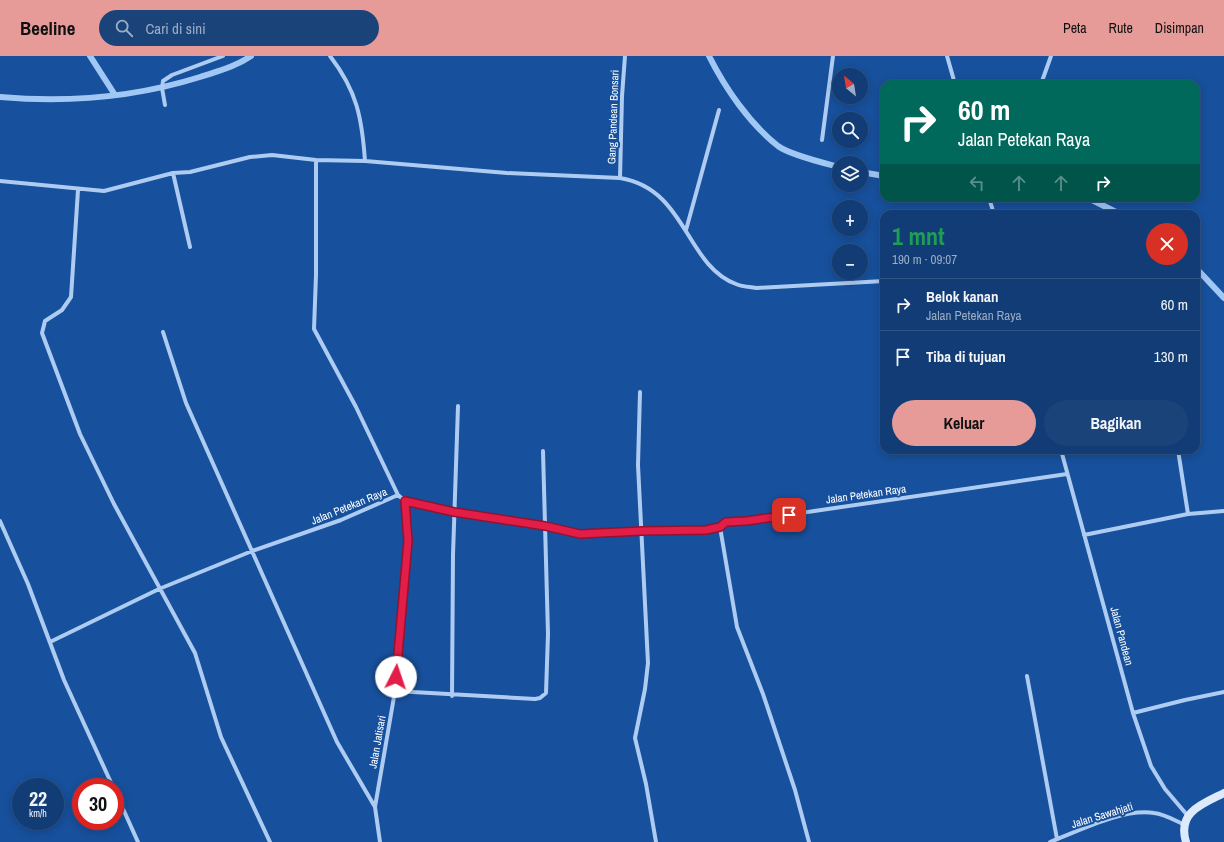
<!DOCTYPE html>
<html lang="id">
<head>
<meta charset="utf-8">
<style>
	body { margin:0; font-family:"Archivo Narrow",sans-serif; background:#1a437a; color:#f1f3f6; height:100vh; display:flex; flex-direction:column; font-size:15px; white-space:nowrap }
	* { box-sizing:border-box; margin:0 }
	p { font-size:13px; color:#9cadc5 }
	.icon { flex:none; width:22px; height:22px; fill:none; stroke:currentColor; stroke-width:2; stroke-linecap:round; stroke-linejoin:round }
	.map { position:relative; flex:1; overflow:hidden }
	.details { position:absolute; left:880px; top:154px; width:320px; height:244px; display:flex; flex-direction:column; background:#113c75; border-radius:12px; box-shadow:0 2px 10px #0003,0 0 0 1px #305687 }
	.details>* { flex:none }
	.top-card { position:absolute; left:880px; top:24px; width:320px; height:122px; border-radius:12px; box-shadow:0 2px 10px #0003,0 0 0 1px #305687; background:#00695c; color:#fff; overflow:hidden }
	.needle { width:26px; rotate:330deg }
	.fabs { position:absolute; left:832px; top:12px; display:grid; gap:8px }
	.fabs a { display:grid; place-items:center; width:36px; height:36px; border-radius:50%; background:#113c75; box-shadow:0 2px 10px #0003,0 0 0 1px #305687; font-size:20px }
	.speed { position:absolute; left:12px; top:722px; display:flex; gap:8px; font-size:20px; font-weight:700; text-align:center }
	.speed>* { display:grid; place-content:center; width:52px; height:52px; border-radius:50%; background:#113c75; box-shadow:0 2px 10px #0003,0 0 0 1px #305687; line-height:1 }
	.speed small { font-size:10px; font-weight:400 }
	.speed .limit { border:6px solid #d22; background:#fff; color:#111 }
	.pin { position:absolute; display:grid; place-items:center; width:34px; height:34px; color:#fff; margin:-17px; border-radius:8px; box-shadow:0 2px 6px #0006 }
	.me { position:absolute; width:44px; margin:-22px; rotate:4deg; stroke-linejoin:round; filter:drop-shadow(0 0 3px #0008) }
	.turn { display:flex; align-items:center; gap:14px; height:84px; padding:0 12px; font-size:18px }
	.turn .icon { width:52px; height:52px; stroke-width:2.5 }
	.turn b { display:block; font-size:28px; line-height:34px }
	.lanes { display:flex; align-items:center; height:38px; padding:0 12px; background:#0003; justify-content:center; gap:20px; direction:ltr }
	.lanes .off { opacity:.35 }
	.round { display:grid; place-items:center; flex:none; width:42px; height:42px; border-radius:21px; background:#1a437a }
	.overview { display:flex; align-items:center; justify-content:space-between; height:68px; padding:0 12px }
	h1 { font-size:24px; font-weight:800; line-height:30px; color:#1e9e55 }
	.cta { display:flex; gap:8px; margin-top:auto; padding:8px 12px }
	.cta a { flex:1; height:46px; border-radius:24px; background:#e69b98; color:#111; font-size:16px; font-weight:800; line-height:46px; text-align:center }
	.cta a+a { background:#1a437a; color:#f1f3f6 }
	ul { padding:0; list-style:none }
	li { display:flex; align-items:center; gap:12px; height:52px; padding:0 12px; border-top:1px solid #305687 }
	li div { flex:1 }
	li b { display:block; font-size:15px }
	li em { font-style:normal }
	header { display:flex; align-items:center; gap:24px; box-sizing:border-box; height:56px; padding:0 20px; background:#e69b98; color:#111 }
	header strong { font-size:19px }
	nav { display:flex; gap:22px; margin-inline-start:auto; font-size:14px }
	.search { width:280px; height:36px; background:#1a437a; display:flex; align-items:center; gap:10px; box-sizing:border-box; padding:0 14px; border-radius:22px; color:#9cadc5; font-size:15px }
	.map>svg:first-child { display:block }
</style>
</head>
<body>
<header>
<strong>Beeline</strong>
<div class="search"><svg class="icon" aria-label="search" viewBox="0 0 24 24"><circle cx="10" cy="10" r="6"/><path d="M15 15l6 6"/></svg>Cari di sini</div>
<nav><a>Peta</a><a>Rute</a><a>Disimpan</a></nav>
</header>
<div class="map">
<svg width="1224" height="786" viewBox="0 0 1224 786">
	<rect width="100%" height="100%" fill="#17509c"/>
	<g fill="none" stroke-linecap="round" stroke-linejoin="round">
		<path stroke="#a1c7f5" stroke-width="6" d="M 90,0 L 115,39
			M 709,0 C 725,32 749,67 778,90 C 790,99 824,107 839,111
			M 0,41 C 67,47 136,41 200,21 C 218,15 235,11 251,0
			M 861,116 L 884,120
			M 1088,142 L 1120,158
			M 1196,212 L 1224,242"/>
		<path stroke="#aeccf2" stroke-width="4" d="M 330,0 C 357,35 362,62 365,105
			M 947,0 L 955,28
			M 1041,28 L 1051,0
			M 165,49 L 162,32 L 163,25 L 172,19 L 223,0
			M 822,84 L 833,0
			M 316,104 L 316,219 L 314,273 L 356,351 L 398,439
			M 173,117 L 190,191
			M 620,122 L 622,40 L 625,0
			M 0,125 L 104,135 L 173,117 L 190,116 L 250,101 L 272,99 L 316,104 L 365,105 L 507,117 L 620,122 C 687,133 685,209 736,228 C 742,231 751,231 757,232 L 884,225
			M 78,134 L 71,241 L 62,254 L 45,265 L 42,277 L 80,378 L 114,448 L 195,597 L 221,681 L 270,786
			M 989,142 L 994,158
			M 686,174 L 719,54
			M 163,276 L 186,347 L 337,686 L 375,751
			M 640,336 L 638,409 L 648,607 L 645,633 L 635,682 L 646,728 L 656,786
			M 1061,394 L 1133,657 L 1151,710 L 1165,733 L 1188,760
			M 1178,394 L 1188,458
			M 0,465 L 28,528 L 64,624 L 113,731
			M 720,471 L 737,571 L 763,638 L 795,734 L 809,786
			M 1084,479 L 1188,458 L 1224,455
			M 50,586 L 159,533 L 252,495 L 341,464 L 398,439 L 405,445 L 454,456 L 545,470 L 580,478 L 641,475 L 707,474 L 720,471 L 726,466 L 746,465 L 1067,418
			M 1027,620 L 1057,783
			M 395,635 L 535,643 L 540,642 L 546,637 L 548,578 L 543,395
			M 452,640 L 453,499 L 458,350
			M 1133,657 L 1185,644 L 1224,636
			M 115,735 L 138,786
			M 380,786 L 375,751 L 395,635 L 408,485 L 405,445
			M 1050,786 C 1079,775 1123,752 1154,757 C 1164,758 1174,764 1183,768"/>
		<path stroke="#ddeafc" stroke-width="8" d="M 1186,786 C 1177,756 1202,748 1224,737"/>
	</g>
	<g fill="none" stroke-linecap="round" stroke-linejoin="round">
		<g stroke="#92132f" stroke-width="10">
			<path id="route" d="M 396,621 L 408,485 L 405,445 L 454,456 L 545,470 L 580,478 L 642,475 L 706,474 L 720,471 L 726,466 L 746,465 L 789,459"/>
		</g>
		<use href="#route" stroke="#e11d48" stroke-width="7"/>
	</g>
	<g text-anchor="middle" stroke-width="4" stroke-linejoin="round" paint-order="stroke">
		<g font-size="11" fill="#fff" stroke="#17509c">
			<text transform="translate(613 61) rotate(-88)" y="4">Gang Pandean Bonsari</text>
			<text transform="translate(866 438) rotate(-8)" y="4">Jalan Petekan Raya</text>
			<text transform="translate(349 450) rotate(-22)" y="4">Jalan Petekan Raya</text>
			<text transform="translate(1122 580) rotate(75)" y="4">Jalan Pandean</text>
			<text transform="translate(377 686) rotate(-80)" y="4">Jalan Jatisari</text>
			<text transform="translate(1102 759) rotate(-17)" y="4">Jalan Sawahjati</text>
		</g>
	</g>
</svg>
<div class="fabs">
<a><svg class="needle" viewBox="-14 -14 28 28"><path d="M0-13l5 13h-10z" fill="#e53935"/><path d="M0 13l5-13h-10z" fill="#9cadc5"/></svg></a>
<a><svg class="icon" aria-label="search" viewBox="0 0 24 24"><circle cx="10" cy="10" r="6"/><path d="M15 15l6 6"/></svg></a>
<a><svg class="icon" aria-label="layers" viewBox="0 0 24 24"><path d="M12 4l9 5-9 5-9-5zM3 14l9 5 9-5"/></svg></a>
<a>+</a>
<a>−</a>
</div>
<div class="speed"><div>22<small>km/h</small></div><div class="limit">30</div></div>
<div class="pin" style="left:789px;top:459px;background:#d93025"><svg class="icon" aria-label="arrive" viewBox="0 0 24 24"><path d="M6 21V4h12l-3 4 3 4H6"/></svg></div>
<svg class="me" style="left:396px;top:621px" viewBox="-20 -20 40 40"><circle r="19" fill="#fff"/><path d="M0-13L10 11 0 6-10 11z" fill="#e11d48"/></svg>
<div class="top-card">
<div class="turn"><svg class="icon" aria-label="right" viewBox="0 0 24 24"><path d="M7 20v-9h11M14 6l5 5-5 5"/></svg><div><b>60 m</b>Jalan Petekan Raya</div></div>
<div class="lanes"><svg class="icon off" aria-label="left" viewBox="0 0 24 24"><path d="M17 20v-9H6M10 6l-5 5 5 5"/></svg><svg class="icon off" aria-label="ahead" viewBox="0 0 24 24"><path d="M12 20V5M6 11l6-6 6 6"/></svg><svg class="icon off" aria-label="ahead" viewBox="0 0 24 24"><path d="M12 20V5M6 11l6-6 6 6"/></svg><svg class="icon" aria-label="right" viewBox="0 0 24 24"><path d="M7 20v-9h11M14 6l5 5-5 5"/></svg></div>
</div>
<section class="details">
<div class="overview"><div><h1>1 mnt</h1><p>190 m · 09:07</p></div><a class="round" style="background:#d93025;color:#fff"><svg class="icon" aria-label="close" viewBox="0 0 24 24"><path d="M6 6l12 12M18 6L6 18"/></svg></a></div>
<ul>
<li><svg class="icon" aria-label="right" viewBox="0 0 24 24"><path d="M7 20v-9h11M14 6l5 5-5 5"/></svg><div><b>Belok kanan</b><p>Jalan Petekan Raya</p></div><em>60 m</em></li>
<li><svg class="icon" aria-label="arrive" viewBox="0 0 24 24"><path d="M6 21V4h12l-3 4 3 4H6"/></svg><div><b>Tiba di tujuan</b></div><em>130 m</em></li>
</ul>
<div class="cta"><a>Keluar</a><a>Bagikan</a></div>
</section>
</div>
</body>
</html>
